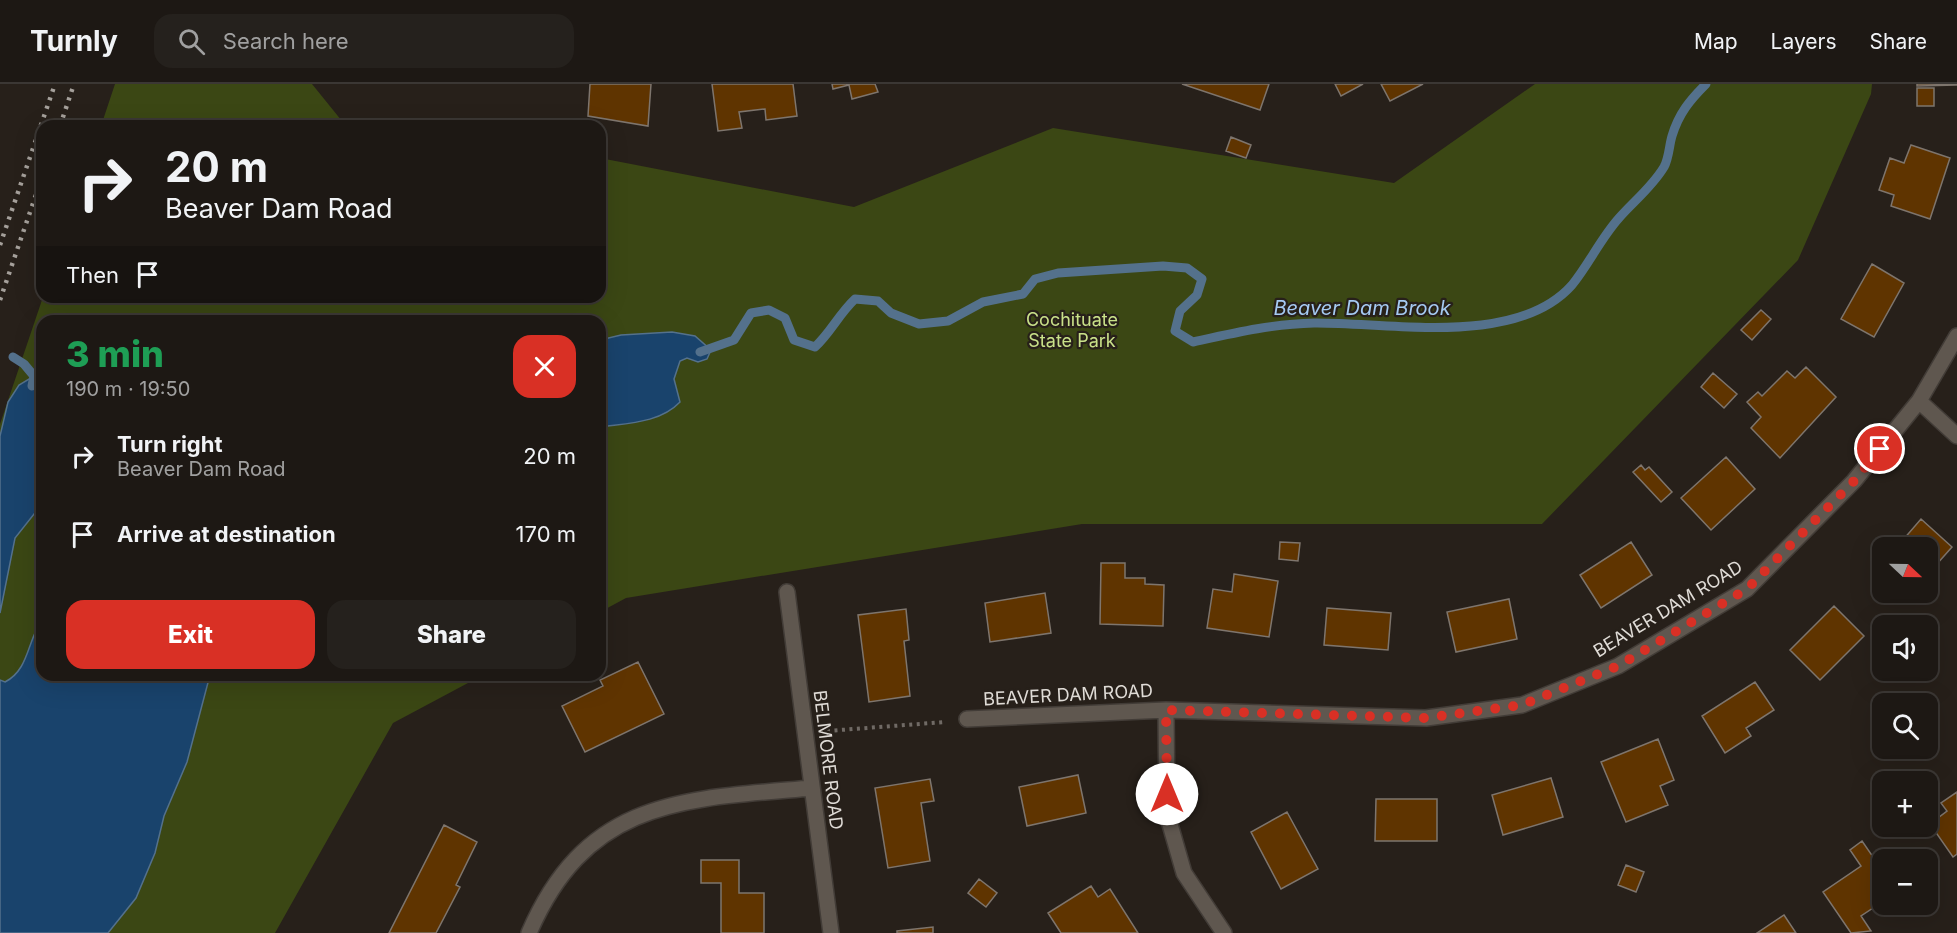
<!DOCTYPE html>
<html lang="en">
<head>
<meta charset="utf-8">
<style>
	body { margin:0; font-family:Inter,sans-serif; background:#25211d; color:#f1f3f6; height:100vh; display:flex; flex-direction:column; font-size:22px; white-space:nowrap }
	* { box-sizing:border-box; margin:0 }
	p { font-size:20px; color:#a0a0a0 }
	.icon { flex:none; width:33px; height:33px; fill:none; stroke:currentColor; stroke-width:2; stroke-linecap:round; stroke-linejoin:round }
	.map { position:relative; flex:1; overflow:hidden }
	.drawer { position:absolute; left:36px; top:231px; width:570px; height:366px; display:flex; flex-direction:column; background:#1d1814; border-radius:18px; box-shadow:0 6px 24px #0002,0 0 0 2px #3b3734 }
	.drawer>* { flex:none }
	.guide { position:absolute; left:36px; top:36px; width:570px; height:183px; border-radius:18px; box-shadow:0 6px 24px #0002,0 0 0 2px #3b3734; background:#1d1814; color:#f1f3f6; overflow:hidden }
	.needle { width:39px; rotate:112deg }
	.tools { position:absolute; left:1872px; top:453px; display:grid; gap:12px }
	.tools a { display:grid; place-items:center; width:66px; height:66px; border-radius:12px; background:#1d1814; box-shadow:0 6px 24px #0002,0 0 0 2px #3b3734; font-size:30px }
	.pin { position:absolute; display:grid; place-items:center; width:51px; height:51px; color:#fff; margin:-26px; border:3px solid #fff; border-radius:50%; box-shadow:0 2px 6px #0007 }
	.me { position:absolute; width:66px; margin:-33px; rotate:0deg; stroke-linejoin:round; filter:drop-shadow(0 0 4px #0008) }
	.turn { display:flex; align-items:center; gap:21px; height:126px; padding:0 30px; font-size:27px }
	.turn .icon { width:78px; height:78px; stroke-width:2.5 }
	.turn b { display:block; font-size:42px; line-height:51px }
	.then { display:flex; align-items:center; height:57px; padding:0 30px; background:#0003; gap:12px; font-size:22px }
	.round { display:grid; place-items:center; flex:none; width:63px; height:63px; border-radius:18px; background:#25211d }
	.overview { display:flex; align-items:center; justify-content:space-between; height:102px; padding:0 30px }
	h1 { font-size:36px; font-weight:800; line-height:45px; color:#1e9e55 }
	.cta { display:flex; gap:12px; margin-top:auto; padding:12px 30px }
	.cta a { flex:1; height:69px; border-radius:18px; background:#d93025; color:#fff; font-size:24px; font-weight:800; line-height:69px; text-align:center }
	.cta a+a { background:#25211d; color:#f1f3f6 }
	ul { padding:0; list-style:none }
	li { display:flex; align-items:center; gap:18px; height:78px; padding:0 30px }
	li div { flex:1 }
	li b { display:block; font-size:22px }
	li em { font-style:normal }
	header { display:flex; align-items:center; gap:36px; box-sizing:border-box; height:84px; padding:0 30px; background:#1d1814; border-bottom:2px solid #3b3734 }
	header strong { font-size:28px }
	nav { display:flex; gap:33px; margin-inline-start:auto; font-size:21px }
	.search { width:420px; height:54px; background:#25211d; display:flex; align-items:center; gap:15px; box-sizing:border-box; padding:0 21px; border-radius:18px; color:#a0a0a0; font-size:22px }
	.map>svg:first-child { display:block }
</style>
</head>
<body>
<header>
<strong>Turnly</strong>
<div class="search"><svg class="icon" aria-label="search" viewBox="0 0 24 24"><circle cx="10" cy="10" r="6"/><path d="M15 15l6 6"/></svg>Search here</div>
<nav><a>Map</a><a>Layers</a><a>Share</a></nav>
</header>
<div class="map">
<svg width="1957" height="849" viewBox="0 0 1957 849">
	<rect width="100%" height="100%" fill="#27201a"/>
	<path fill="#3b4714" d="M 115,0 L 312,0 L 346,42 L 101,42 Z
		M 1535,0 L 1872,0 L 1871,10 L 1798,176 L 1542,440 L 1082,440 L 626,514 L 600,528 L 600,237 L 42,237 L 42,591 L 483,591 L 393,639 L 275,849 L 0,849 L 0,340 L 43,213 L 600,213 L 600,74 L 854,123 L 1053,44 L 1394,99 Z"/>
	<path fill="#19436c" stroke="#54718c" stroke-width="1.5" d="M 672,248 L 695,252 L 711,266 L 707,275 L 698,278 L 687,274 L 680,277 L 674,295 L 680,318 C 660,339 628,339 600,343 L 600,256 L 621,251 Z
		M 34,292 L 42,294 L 42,420 L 15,454 L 0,529 L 0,352 L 8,318 L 19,301 Z
		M 42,536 L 42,591 L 210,591 L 187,678 L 164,732 L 155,769 L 136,814 L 108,849 L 0,849 L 0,596 L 5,598 C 29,586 27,557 42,536 Z"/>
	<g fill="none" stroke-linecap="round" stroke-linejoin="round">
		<path stroke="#54718c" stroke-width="9" d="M 700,268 L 734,256 L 751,229 L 769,226 L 785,234 L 794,256 L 815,263 C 831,248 839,230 855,215 L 878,217 L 891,229 L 919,240 L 948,237 L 983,218 L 1023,210 L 1035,195 L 1058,189 L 1163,182 L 1187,184 L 1202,195 L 1197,211 L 1180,227 L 1175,247 L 1193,258 C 1234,249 1272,240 1314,239 C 1389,238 1516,264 1572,201 C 1589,180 1601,154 1619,134 C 1634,117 1652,103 1664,83 C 1669,74 1669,62 1672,52 C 1679,29 1690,16 1706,0
			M 13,273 L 24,280 L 34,292 L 32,302"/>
	</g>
	<path fill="#5f3400" stroke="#7e756d" stroke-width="1.5" d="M 590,0 L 651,0 L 648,42 L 588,32 Z
		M 712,0 L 793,0 L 797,32 L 766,36 L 765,25 L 739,28 L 742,44 L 718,47 Z
		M 832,0 L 875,0 L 878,8 L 852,15 L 849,1 L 833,5 Z
		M 1182,0 L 1269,0 L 1260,26 Z
		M 1335,0 L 1363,0 L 1341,12 Z
		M 1381,0 L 1423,0 L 1390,17 Z
		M 1917,0 L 1957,0 L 1957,1 L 1917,2 Z
		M 1917,4 L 1934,4 L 1934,22 L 1917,22 Z
		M 1231,53 L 1251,61 L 1246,74 L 1226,67 Z
		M 1911,61 L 1950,74 L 1930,135 L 1891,122 L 1894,111 L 1879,106 L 1890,74 L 1904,79 Z
		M 1872,180 L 1904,199 L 1874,253 L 1841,235 Z
		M 1761,226 L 1771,235 L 1752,256 L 1741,246 Z
		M 1806,283 L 1836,313 L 1780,374 L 1751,344 L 1761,333 L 1747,318 L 1758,308 L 1762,312 L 1787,287 L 1795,294 Z
		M 1713,289 L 1737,310 L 1724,324 L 1701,303 Z
		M 1726,373 L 1755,405 L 1711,446 L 1681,414 Z
		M 1641,381 L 1645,386 L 1649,383 L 1672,408 L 1661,418 L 1633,388 Z
		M 1921,435 L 1952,463 L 1928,490 L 1928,464 L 1896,464 Z
		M 1280,458 L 1300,459 L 1298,477 L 1279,475 Z
		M 1631,458 L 1652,491 L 1601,524 L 1580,491 Z
		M 1101,479 L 1125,479 L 1125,494 L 1145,494 L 1145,500 L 1164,501 L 1163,542 L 1100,540 Z
		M 1234,490 L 1278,497 L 1269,553 L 1207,544 L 1213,505 L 1232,508 Z
		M 1045,509 L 1051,549 L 990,558 L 985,519 Z
		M 1509,515 L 1517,555 L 1456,568 L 1447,528 Z
		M 1834,522 L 1864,552 L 1820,596 L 1790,566 Z
		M 1327,524 L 1391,529 L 1388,566 L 1324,561 Z
		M 906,525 L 909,556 L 904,557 L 910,612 L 869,618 L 858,531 Z
		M 638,578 L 664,630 L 585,668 L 562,622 L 603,602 L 600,596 Z
		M 1755,598 L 1774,626 L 1746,644 L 1751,652 L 1725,669 L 1702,632 Z
		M 1658,655 L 1674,696 L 1660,702 L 1668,721 L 1626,738 L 1601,678 Z
		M 1078,691 L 1086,729 L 1027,742 L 1019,703 Z
		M 1551,694 L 1563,733 L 1503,751 L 1492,711 Z
		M 930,695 L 934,717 L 921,719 L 930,777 L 888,784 L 875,704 Z
		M 1957,708 L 1957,770 L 1953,773 L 1930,740 L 1947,727 L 1941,719 Z
		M 1376,715 L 1437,715 L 1437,757 L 1375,757 Z
		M 1287,728 L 1318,785 L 1281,805 L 1251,748 Z
		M 444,741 L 477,758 L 456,801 L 460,803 L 436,849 L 389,849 Z
		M 1862,757 L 1873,773 L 1882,766 L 1888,776 L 1882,776 L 1882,818 L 1861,832 L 1871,847 L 1851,849 L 1823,808 L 1861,782 L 1850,766 Z
		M 701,776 L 739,776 L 739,809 L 764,809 L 764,849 L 721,849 L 721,799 L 701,799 Z
		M 1626,781 L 1644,788 L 1636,808 L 1618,801 Z
		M 979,795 L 997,809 L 986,823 L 968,809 Z
		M 1091,802 L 1098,813 L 1110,805 L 1138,849 L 1061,849 L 1048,829 Z
		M 1784,831 L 1796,849 L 1757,849 Z
		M 933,843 L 933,849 L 897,849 L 897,847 Z"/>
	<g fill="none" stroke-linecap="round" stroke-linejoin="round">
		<g stroke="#423c37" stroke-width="18">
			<path id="minor" d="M 1919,317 L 1957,352
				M 787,508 L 831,849
				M 1166,626 L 1167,730 L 1184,789 L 1224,849
				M 967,635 L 1166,626 L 1426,634 L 1522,621 L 1618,582 L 1747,505 L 1854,397 L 1919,317 L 1957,252
				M 529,849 C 587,714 684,715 812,704"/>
		</g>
		<path stroke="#706a65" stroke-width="4" stroke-dasharray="3 4.5" stroke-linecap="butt" d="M 827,647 L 945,638"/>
		<use href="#minor" stroke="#5f574f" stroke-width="15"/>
		<path stroke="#a5a09b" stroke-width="4.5" stroke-dasharray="3 6" stroke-linecap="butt" d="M 60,42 L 74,0
			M 0,161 L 55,0
			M 0,216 L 42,93"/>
	</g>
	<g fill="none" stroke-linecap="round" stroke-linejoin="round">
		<path stroke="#d93025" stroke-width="10" stroke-dasharray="0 18" d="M 1167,710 L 1166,626 L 1426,634 L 1522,621 L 1618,582 L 1747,505 L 1854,397 L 1880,365"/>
	</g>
	<g text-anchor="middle" stroke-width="4.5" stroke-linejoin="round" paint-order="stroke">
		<g font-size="18" fill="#c9e189" stroke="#27201a">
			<text x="1072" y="242">Cochituate<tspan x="1072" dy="21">State Park</tspan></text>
		</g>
		<g font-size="18" fill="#dfdbd6" stroke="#27201a">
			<text transform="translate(1668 525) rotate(-31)" y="6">BEAVER DAM ROAD</text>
			<text transform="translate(1068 611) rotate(-3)" y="6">BEAVER DAM ROAD</text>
			<text transform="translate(828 676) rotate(83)" y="6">BELMORE ROAD</text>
		</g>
		<g font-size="20" font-style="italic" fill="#a5caf2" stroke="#27201a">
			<text x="1362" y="231">Beaver Dam Brook</text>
		</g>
	</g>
</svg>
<div class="tools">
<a><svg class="needle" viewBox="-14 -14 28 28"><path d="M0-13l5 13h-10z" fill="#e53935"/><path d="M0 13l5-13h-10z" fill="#a0a0a0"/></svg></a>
<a><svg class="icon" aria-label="sound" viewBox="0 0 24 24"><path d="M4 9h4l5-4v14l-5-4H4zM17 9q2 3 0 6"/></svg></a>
<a><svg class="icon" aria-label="search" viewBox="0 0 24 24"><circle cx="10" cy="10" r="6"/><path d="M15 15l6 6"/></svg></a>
<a>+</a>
<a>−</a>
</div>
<div class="pin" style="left:1880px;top:365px;background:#d93025"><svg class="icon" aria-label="arrive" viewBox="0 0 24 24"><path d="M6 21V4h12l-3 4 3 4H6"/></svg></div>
<svg class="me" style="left:1167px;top:710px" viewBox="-20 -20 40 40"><circle r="19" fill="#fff"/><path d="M0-13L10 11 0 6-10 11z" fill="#d93025"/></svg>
<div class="guide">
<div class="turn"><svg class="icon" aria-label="right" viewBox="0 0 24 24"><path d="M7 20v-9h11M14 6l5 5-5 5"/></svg><div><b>20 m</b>Beaver Dam Road</div></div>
<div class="then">Then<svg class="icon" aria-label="arrive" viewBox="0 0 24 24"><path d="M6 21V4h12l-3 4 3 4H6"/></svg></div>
</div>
<section class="drawer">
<div class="overview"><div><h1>3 min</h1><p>190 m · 19:50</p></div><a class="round" style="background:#d93025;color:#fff"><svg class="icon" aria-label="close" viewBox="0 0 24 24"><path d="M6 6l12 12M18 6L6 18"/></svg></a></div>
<ul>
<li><svg class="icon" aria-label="right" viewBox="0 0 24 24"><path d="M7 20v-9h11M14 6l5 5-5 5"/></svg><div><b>Turn right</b><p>Beaver Dam Road</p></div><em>20 m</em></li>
<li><svg class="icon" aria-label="arrive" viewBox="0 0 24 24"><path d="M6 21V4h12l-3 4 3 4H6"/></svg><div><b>Arrive at destination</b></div><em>170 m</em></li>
</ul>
<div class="cta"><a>Exit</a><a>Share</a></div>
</section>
</div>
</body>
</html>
